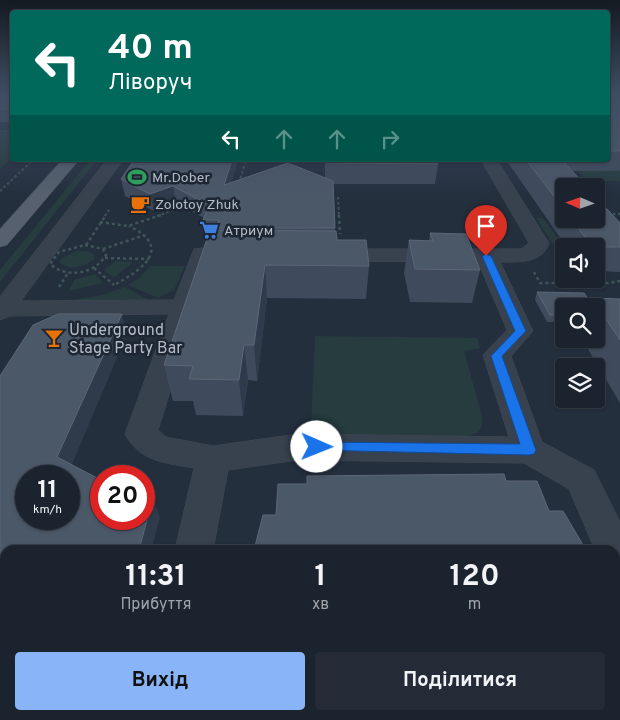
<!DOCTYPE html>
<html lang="uk">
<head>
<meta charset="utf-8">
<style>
	body { margin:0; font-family:Overpass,sans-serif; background:#242b36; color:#f1f3f6; height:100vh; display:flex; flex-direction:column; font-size:19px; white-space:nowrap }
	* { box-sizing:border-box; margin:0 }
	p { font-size:16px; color:#a0a4aa }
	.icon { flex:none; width:28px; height:28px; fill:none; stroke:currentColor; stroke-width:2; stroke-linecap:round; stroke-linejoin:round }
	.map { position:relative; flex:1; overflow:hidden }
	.drawer { position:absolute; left:0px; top:545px; width:620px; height:175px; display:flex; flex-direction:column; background:#1b232e; border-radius:15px 15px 0 0; box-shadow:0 1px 4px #0004,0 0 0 1px #39404a }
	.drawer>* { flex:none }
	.guide { position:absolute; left:10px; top:10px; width:600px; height:152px; border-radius:5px; box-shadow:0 1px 4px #0004,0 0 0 1px #39404a; background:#00695c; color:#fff; overflow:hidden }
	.needle { width:32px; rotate:272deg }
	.buttons { position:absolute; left:555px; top:178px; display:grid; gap:10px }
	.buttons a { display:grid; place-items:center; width:50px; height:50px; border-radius:5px; background:#1b232e; box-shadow:0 1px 4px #0004,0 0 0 1px #39404a; font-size:25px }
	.speed { position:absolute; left:15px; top:465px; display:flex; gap:10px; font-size:25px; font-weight:700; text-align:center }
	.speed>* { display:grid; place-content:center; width:65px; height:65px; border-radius:50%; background:#1b232e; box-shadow:0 1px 4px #0004,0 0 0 1px #39404a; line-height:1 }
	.speed small { font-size:12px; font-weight:400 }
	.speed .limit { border:8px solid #d22; background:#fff; color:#111 }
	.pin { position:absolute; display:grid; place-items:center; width:42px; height:42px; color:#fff; margin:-51px -21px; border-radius:50% 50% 50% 0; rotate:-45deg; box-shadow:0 0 5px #0007 }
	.pin .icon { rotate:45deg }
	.me { position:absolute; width:55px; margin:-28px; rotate:91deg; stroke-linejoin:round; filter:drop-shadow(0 0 4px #0008) }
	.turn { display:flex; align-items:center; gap:18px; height:105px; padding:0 15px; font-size:22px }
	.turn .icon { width:65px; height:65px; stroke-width:2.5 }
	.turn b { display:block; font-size:35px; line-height:42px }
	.lanes { display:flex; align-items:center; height:48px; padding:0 15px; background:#0003; justify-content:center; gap:25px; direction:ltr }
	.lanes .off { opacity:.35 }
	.eta { display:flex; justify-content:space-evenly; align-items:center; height:85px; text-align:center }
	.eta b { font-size:30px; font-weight:700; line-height:35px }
	.button { display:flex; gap:10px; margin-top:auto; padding:10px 15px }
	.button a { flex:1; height:58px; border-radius:5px; background:#8ab4f8; color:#111; font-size:20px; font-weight:700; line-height:58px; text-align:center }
	.button a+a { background:#242b36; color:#f1f3f6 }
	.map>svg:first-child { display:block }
</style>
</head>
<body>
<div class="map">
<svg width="620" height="720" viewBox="0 0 620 720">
	<rect width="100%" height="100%" fill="#242f3e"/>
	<path fill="#263c3f" d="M 0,130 L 12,130 L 12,158 L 0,169 Z
		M 90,160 L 97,160 L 0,282 L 0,270 Z
		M 567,160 L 620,161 L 620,181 L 588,181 Z
		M 536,218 L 543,218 L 564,248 L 554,246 Z
		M 77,251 L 90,252 L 95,256 L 94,259 C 85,267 68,272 60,262 L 62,258 Z
		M 116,261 L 133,262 L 114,278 L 104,270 Z
		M 150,266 L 185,266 L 174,290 L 158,298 L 128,285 L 139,278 Z
		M 95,274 L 103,283 L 69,291 L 74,280 Z
		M 124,287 L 149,300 L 58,302 L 103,295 Z
		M 315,336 L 477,338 L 480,348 L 464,351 L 482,416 C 484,431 476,436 462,437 L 328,436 L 311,428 Z"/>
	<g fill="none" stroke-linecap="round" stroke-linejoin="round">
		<g stroke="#414a57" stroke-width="1">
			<path id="minor" d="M 107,160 L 123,160 L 21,301 L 174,300 L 194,249 L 202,248 L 234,249 L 237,254 L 234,259 L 211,260 L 158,430 L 166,437 L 213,446 L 298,434 L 509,437 L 483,355 L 507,330 L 478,262 L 332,261 L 324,260 L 321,255 L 324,250 L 332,249 L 521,249 L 529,243 L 481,160 L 497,160 L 549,243 C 542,264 518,262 500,262 L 533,331 L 511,356 L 542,442 L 594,470 L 620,522 L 620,566 L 615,567 L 615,550 L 595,550 L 569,489 L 524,463 L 298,460 L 228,470 L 213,550 L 175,550 L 194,468 C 166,463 140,462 125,434 L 169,314 L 10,316 L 0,320 L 0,297 Z
				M 615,656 L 620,656 L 620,702 L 615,702 Z
				M 136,715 L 184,715 L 183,720 L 135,720 Z
				M 413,715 L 461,715 L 459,720 L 411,720 Z"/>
		</g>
		<g stroke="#414a57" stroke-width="1">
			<path id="major" d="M 62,160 L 79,160 L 7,245 L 0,247 L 0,229 Z"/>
		</g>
		<path stroke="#3f5557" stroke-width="1" stroke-dasharray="2 2" stroke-linecap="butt" d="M 0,131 L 12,130"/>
		<path stroke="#3f5557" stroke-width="2" stroke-dasharray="2.5 2.5" stroke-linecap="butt" d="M 239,183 L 246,160
			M 0,191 L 33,160
			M 338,197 L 339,216
			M 608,214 L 620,214
			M 105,216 L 110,208
			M 157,216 L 186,206"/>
		<path stroke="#3f5557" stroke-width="2.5" stroke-dasharray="3 3" stroke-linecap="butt" d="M 339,215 L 340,234
			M 100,222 L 128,226 L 161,215
			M 85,245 L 103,249 L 106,255 C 95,274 67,279 50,264 L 59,252 Z
			M 86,245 L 106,215
			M 103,249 L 145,235
			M 105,258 L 149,259
			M 94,268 L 114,285
			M 534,272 L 540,283 L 608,283 L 620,281
			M 116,284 C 145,268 172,247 129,226
			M 59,287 L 68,273"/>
		<use href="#minor" fill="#38414e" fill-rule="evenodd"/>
		<use href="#major" fill="#56606e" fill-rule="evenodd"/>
	</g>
	<path fill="#3f4b5c" d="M 0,94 L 12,94 L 12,122 L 0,122 Z
		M 608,94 L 620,94 L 620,171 L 572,171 L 564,186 L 564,219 L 596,219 L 620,223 L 620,272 L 596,271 L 596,246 L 566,246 L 506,160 L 608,160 Z
		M 134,160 L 238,160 L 231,182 L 325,178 L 325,160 L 436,160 L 438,164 L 435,184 L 333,184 L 335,231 L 337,240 L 369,266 L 366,299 L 267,298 L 257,381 L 248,380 L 243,416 L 196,415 L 193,401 L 173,401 L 164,365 L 207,238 L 205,238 L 203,220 L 204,218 L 176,202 L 154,211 L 125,196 L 121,179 Z
		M 430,233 L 480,270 L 472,303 L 410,302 L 404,273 L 409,240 L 429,241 Z
		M 537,292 L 590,302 L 592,298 L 620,299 L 620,403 L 582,339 L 596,339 L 596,306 L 564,306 L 564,324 L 563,322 L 547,322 L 535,300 Z"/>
	<path fill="#2f3b4b" d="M 232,160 L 238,160 L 226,202 L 224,185 Z
		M 173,186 L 176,202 L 154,211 L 150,194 Z
		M 265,265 L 267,298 L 257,381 L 254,345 Z
		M 122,314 L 127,334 L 67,476 L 57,457 Z
		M 244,345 L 248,380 L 243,416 L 239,380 Z
		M 153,498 L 160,518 L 151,550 L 139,550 Z
		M 93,715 L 109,715 L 108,720 L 92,720 Z"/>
	<path fill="#4b5868" stroke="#5c6777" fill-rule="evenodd" d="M 0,94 L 12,94 L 12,109 L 0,109 Z
		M 608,94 L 612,94 L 613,100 L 620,100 L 620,151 L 608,151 Z
		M 134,160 L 232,160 L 224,185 L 288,163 L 333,181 L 335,228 L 217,228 L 219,220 L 203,220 L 209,205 L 173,186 L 150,194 L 121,179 Z
		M 326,160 L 436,160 L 438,164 L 326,163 Z
		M 526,160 L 562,160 L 586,186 L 564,186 L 564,209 Z
		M 596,197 L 620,223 L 620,247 L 596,247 L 596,246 L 592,246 L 571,219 L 596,219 Z
		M 210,230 L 336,231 L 337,240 L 366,240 L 369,266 L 265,265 L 254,345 L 244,345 L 239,380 L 189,379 L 193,366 L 164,365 Z
		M 430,233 L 466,234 L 480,270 L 415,269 L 409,240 L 433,241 Z
		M 537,292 L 584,293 L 590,302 L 588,306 L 564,306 L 564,315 L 550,315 Z
		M 592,298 L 620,299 L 620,340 Z
		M 58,314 L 122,314 L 57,457 L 101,480 L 101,519 L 144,519 L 144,497 L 153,498 L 139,550 L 5,550 L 5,715 L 93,715 L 92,720 L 0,720 L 0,376 L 33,325 ZM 26,476 L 69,476 L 69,519 L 26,519 Z
		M 504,474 L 506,481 L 537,481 L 549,511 L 563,511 L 586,550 L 254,550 L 263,515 L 276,515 L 278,484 L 307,484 L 307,476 Z
		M 236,715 L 367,715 L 367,720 L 234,720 Z"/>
	<linearGradient id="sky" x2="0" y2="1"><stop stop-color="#141a22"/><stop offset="0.48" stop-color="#3f4d63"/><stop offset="1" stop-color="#3f4d63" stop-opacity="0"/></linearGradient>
	<rect width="620" height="195" fill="url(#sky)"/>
	<path fill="#1a73e8" stroke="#114b97" d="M 486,254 L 491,256 L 526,331 L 502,356 L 536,450 L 534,454 L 529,455 L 312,450 L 311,447 L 312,443 L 317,442 L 520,444 L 491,356 L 515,331 L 482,256 Z"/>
	<defs>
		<g id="stadium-bare" transform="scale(1.5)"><path d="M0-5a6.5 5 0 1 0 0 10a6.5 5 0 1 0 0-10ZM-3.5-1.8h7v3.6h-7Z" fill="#2e9e5b" stroke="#1d2633" stroke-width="2.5" paint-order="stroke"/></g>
		<g id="cafe-bare" transform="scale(1.5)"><path d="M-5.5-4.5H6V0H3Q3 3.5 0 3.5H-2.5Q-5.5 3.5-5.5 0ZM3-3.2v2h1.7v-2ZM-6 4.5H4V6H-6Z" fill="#e8710a" stroke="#1d2633" stroke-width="2.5" paint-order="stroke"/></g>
		<g id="supermarket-bare" transform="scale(1.5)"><path d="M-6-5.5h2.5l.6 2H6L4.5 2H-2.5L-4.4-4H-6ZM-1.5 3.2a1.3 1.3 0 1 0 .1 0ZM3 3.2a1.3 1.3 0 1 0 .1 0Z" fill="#3f7fe0" stroke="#1d2633" stroke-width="2.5" paint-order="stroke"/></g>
		<g id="bar-bare" transform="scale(1.5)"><path d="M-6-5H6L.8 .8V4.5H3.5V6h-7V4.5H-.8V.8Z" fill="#e8710a" stroke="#1d2633" stroke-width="2.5" paint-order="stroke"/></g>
	</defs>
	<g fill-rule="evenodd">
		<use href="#stadium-bare" x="137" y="177"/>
		<use href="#cafe-bare" x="140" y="204"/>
		<use href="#supermarket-bare" x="209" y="230"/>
		<use href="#bar-bare" x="54" y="338"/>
	</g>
	<g text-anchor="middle" stroke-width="5" stroke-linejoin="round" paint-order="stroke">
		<g font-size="14" fill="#b4bcc9" stroke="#1d2633" text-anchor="start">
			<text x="152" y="182">Mr.Dober</text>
			<text x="155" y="209">Zolotoy Zhuk</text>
			<text x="224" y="235">Атриум</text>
		</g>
		<g font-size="16" fill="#b4bcc9" stroke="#1d2633" text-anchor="start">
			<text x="69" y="335">Underground<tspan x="69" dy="18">Stage Party Bar</tspan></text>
		</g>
	</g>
</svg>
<div class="buttons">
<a><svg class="needle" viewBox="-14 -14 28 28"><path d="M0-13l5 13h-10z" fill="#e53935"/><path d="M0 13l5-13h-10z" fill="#a0a4aa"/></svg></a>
<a><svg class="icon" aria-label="sound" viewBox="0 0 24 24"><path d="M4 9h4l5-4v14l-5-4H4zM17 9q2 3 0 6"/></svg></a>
<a><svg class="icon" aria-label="search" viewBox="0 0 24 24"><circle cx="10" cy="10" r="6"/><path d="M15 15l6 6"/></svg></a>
<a><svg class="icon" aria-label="layers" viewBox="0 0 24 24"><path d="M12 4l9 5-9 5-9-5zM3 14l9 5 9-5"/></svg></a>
</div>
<div class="speed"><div>11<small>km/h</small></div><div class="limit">20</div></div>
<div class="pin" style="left:486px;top:256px;background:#d93025"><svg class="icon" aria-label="arrive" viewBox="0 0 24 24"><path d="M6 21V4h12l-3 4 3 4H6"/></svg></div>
<svg class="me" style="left:317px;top:447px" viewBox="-20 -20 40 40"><circle r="19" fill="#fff"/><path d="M0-13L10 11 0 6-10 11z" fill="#1a73e8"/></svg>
<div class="guide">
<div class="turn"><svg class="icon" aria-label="left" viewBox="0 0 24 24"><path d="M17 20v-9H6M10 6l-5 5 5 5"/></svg><div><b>40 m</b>Ліворуч</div></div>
<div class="lanes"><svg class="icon" aria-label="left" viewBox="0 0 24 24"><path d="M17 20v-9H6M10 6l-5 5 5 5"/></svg><svg class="icon off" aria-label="ahead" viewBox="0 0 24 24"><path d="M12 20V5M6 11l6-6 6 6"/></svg><svg class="icon off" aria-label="ahead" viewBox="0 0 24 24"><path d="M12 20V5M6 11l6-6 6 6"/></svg><svg class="icon off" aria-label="right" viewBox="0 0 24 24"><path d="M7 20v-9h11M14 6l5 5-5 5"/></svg></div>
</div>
<section class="drawer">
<div class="eta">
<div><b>11:31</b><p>Прибуття</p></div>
<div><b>1</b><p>хв</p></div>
<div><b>120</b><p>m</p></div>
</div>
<div class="button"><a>Вихід</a><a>Поділитися</a></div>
</section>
</div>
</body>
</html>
